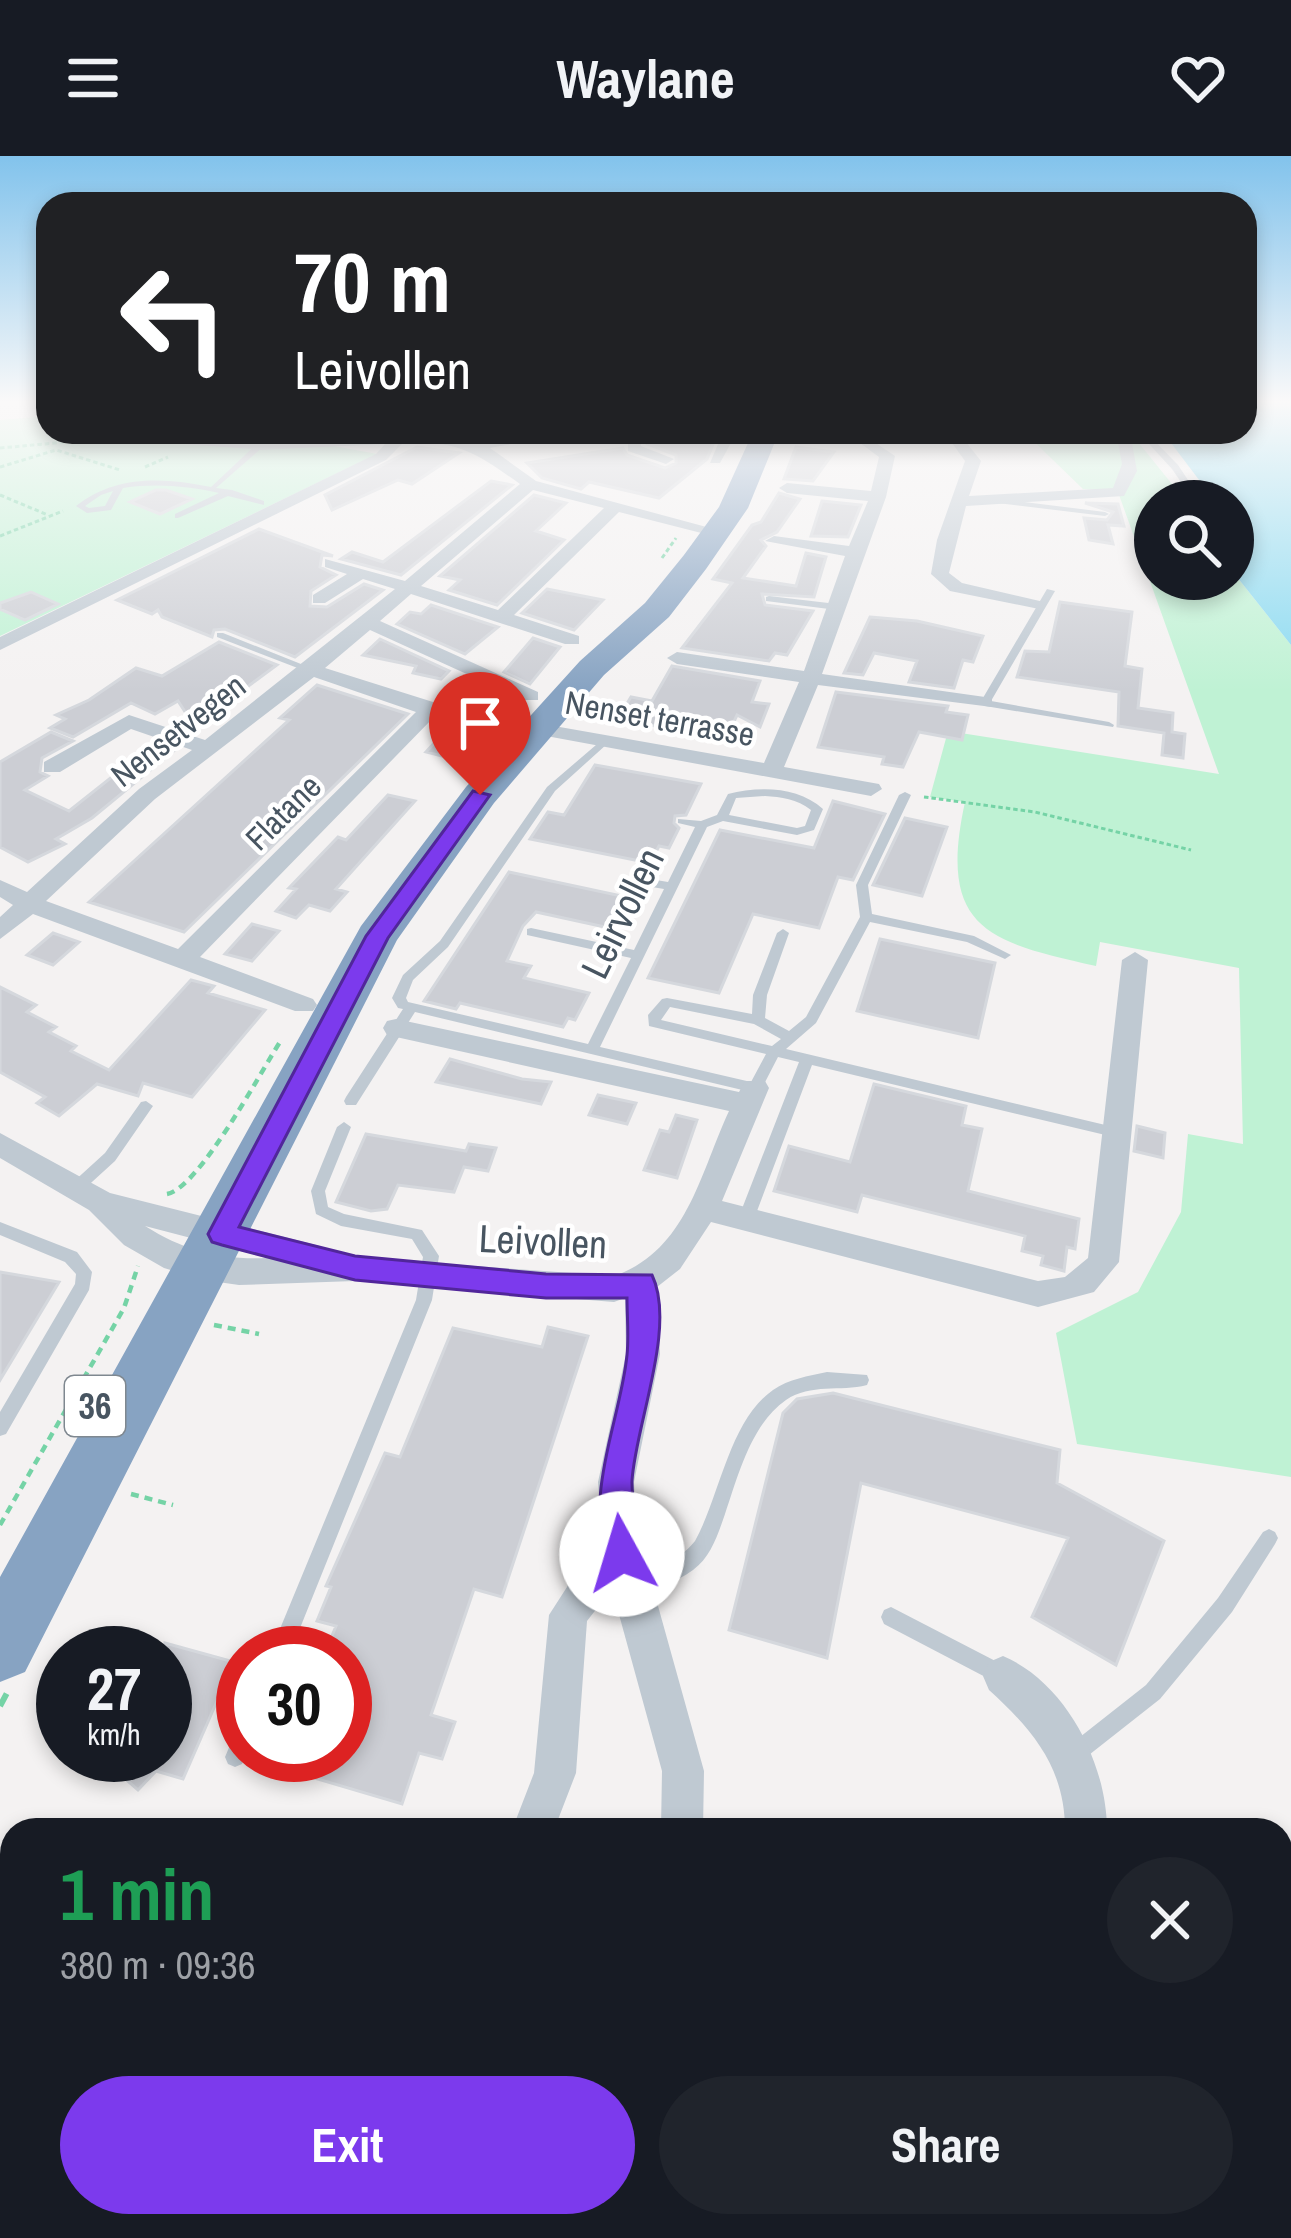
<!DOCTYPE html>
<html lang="en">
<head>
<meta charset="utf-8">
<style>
	body { margin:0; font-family:"Archivo Narrow",sans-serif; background:#20242c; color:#f1f3f6; height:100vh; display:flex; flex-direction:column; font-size:45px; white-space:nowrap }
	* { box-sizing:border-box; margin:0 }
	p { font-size:39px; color:#9ea1a6 }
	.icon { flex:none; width:66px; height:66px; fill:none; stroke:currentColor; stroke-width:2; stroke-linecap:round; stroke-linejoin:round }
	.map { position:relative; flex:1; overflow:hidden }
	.panel { position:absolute; left:0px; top:1662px; width:1293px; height:420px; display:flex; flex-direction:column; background:#171b24; border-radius:36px 36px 0 0; box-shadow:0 6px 18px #0003 }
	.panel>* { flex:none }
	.banner { position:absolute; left:36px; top:36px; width:1221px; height:252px; border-radius:36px; box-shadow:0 6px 18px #0003; background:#202124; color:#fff; overflow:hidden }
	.buttons { position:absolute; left:1134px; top:324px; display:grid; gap:24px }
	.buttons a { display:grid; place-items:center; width:120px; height:120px; border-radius:50%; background:#171b24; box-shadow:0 6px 18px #0003; font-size:60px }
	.speed { position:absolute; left:36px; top:1470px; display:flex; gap:24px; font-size:60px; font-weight:700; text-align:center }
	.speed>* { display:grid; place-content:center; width:156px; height:156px; border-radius:50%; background:#171b24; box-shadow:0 6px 18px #0003; line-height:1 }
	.speed small { font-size:30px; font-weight:400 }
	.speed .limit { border:18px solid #d22; background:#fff; color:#111 }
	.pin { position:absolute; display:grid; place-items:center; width:102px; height:102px; color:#fff; margin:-123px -51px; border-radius:50% 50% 50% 0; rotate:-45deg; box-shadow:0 0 12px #0007 }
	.pin .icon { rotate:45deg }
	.me { position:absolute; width:132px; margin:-66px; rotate:354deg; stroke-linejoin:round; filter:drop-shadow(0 0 9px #0008) }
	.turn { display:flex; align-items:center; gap:42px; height:252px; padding:0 60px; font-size:54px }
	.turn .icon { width:156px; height:156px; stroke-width:2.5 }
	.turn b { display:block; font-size:84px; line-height:102px }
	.round { display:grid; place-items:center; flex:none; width:126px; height:126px; border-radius:63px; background:#20242c }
	.head { display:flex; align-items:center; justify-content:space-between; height:204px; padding:0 60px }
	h1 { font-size:72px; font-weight:700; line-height:90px; color:#1e9e55 }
	.button { display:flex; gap:24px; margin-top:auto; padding:24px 60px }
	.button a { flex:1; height:138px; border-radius:72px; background:#7c3aed; color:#fff; font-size:48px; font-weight:700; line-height:138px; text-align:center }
	.button a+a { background:#20242c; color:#f1f3f6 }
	header { display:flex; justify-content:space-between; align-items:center; height:156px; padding:0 60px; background:#171b24; font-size:54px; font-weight:700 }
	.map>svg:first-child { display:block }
</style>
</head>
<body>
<header><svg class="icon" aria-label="menu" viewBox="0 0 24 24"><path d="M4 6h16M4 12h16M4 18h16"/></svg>Waylane<svg class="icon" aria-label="heart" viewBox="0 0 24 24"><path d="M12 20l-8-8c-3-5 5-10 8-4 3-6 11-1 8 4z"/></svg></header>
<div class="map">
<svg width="1291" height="2082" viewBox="0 0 1291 2082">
	<rect width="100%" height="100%" fill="#f4f2f2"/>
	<path fill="#bff2d4" d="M 48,260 L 48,276 L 302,276 L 292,282 L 377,298 L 0,480 L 0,264 Z
		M 1024,276 L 1130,276 L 1180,338 L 1207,345 L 1155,345 L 1155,423 L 1233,423 L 1233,416 L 1291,489 L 1291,1321 L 1077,1288 L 1056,1177 L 1138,1136 L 1181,1056 L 1188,978 L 1243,988 L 1239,812 L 1100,786 L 1096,810 C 989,786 937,774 965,646 L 930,641 L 948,575 L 1219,618 L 1118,336 L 1083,333 Z
		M 419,2070 L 672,2070 L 679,2082 L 421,2082 Z"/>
	<path fill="#8adaf1" d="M 1245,244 L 1291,244 L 1291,489 L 1233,416 L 1243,400 L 1233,381 L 1233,345 L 1215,345 L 1165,279 L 1245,276 Z
		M 1007,2070 L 1135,2070 L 1160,2082 L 1005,2082 Z"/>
	<path fill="#ccced4" stroke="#d5d8dd" stroke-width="3" d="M 646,276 L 718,276 L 707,303 L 659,342 L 589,326 L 581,333 L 542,322 L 527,307 L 623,292 L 627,299 L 665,312 L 676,307 L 676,299 L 647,288 Z
		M 417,291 L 459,297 L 412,328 L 398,324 L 332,354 L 325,339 Z
		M 796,291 L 834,296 L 813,325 L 784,323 Z
		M 491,325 L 512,329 L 401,419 L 341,403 L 352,396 L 383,406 Z
		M 156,334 L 166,334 L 192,343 L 160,358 L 130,346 Z
		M 779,337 L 800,343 L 777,376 L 761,384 L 766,390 L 743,422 L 796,430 L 806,397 L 826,401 L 814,441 L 762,438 L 765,449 L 813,455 L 787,499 L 775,497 L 769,505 L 682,492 L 732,427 L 713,423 L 752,369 L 761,366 Z
		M 534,339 L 566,347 L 536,375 L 564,384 L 497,449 L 449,434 L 460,424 L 440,420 Z
		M 822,345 L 861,349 L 848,381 L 811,380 Z
		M 1085,347 L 1118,348 L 1124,370 L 1108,369 L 1113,388 L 1089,384 L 1084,362 L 1107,364 L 1113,356 Z
		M 259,373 L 333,400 L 322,399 L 320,411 L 336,419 L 311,435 L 310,450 L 327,451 L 364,428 L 383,434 L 295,501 L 225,473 L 214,474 L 212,481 L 162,461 L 158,454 L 152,458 L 117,444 Z
		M 547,433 L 603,444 L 574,474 L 522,457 Z
		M 31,436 L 58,448 L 25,464 L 0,453 L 0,447 Z
		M 1060,446 L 1132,456 L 1125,510 L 1142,513 L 1138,552 L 1173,557 L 1172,576 L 1185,578 L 1183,602 L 1162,599 L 1164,577 L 1118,570 L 1119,536 L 1017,521 L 1025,495 L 1049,496 Z
		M 431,449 L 498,471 L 465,498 L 397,468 L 410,456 L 421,458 Z
		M 870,461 L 917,465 L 983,480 L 973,506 L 963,504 L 954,532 L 909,526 L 917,505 L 874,497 L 863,519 L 844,517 Z
		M 533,482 L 560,491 L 530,528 L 504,516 Z
		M 380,483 L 449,515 L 441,523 L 413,517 L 416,510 L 363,499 Z
		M 219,486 L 277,509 L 239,537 L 244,539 L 193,568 L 178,545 L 155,558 L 131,547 L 73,581 L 50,572 L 65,563 L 56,559 L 89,544 L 136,512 L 162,520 Z
		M 672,510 L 760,525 L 752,546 L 769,548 L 760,571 L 737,559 L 731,572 L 669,561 L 663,571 L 617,564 L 631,541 L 652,545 Z
		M 317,529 L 408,558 L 184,776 L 89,746 L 289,564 L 280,562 Z
		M 836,536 L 948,550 L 946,556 L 968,559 L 962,584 L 919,576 L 903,611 L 882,608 L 884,601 L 818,591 Z
		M 451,569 L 478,576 L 454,603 L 426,596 Z
		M 51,576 L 73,585 L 42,602 L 40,616 L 48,620 L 25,634 L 69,655 L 156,586 L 176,593 L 92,662 L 56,683 L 65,688 L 28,706 L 0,691 L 0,606 Z
		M 595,609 L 701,628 L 686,659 L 675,660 L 674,667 L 679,672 L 669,692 L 659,690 L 650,707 L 530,683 L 548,656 L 564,659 Z
		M 388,639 L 415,645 L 336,733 L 347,736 L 330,755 L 309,749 L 296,762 L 276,755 L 296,733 L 289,732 L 338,681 L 346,684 Z
		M 833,645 L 885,658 L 853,724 L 838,721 L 819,772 L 753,758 L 719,837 L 648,822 L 720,674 L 814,692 Z
		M 905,662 L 947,671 L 922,740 L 873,729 Z
		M 509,716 L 631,742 L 614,773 L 536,756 L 523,770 L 507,805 L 531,810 L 524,822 L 589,837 L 575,864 L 568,862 L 563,871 L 460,847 L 456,853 L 424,845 Z
		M 252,768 L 279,775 L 252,805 L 225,798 Z
		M 53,777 L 79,786 L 53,809 L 27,799 Z
		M 880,783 L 995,807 L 978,882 L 857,855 Z
		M 191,824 L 214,830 L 208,837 L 265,854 L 192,941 L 143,927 L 138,940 L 97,928 L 59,960 L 37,947 L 45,941 L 0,916 L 0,831 L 36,849 L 27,856 L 56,871 L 49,876 L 76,890 L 71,895 L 109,914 Z
		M 450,903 L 522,923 L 551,926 L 541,948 L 436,926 Z
		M 874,928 L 966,950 L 962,969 L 982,973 L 968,1035 L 1079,1063 L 1075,1093 L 1067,1091 L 1064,1115 L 1041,1109 L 1043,1100 L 1022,1095 L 1025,1080 L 862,1039 L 857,1056 L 774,1035 L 789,990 L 850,1006 Z
		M 598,939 L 636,947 L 627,968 L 589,959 Z
		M 676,959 L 697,964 L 677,1022 L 644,1014 L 660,974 L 669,976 Z
		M 1137,970 L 1165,977 L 1163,1002 L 1134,995 Z
		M 366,978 L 466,995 L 469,988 L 496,992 L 488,1015 L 464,1011 L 454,1036 L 398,1029 L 387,1053 L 371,1055 L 336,1046 Z
		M 0,1116 L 59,1126 L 0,1224 Z
		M 548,1171 L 588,1180 L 502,1441 L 474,1433 L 431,1559 L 455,1566 L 442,1603 L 419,1597 L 402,1648 L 257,1605 L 258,1599 L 345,1599 L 345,1497 L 325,1497 L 336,1470 L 317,1465 L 331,1431 L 326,1430 L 385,1297 L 400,1301 L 453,1172 L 542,1191 Z
		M 833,1237 L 1060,1294 L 1057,1327 L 1164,1385 L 1116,1509 L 1032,1461 L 1068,1382 L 861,1327 L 827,1502 L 729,1474 L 783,1257 L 797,1243 Z
		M 165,1487 L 234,1506 L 183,1623 L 156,1615 L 138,1634 L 98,1599 L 165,1599 Z"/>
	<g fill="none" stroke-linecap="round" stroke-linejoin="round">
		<path stroke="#75d3a6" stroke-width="3" stroke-dasharray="4.5 3" stroke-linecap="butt" d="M 0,292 L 154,278
			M 0,311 L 56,294 L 120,314
			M 145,311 L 168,301
			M 0,339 L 48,359
			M 0,380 L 63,355
			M 662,402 L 676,382
			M 924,641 L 1035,656 L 1191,694"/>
		<path stroke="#75d3a6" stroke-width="4.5" stroke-dasharray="8 6" stroke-linecap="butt" d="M 167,1038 C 199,1032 260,917 280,886
			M 214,1169 L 259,1178
			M 131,1338 L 173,1349
			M 0,1369 L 124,1152 L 138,1110"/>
		<path stroke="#75d3a6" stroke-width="6" stroke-dasharray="14 9" stroke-linecap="butt" d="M 0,1550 L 7,1537
			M 0,1718 L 12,1723
			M 687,2070 L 688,2082"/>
		<path fill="#bfc9d2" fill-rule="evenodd" d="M 1138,276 L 1146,276 L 1178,309 L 1202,345 L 1194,345 L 1172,313 Z
			M 258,287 L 265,289 L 216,332 L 232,334 L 264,345 L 264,349 L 228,340 L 178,362 L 175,362 L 175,358 L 219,337 C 187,330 156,327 123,332 L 111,354 L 87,357 L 76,350 C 115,319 163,321 211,331 ZM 113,335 L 105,350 L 89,352 L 85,350 L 101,339 Z
			M 992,342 L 1105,356 L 1109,358 L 1105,360 L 989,346 L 989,342 Z
			M 1047,433 L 1055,435 L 991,545 L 1109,566 L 1114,569 L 1113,571 L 985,550 L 980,547 Z
			M 769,440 L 837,448 L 842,451 L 837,454 L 766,445 L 766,441 Z
			M 217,477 L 223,477 L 316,514 L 308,516 L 217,481 Z
			M 603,583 L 608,586 L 607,588 L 555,635 L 448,791 L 413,824 L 406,842 L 408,846 L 588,888 L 631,802 L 527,779 L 527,773 L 531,772 L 634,794 L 664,733 L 646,730 L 644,727 L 650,723 L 668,726 L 695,671 L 678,667 L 678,663 L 701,665 L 717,659 L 728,638 C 759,630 798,630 823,653 L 814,674 L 797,679 L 723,665 L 707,671 L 600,891 L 751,926 L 766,898 L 649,870 L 648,859 L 662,843 L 667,842 L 752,858 L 753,839 L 777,777 L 783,773 L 789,777 L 767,839 L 765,862 L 789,875 L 806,861 L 860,761 L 856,729 L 899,639 L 905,636 L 911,639 L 868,729 L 872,758 L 974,780 L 1011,799 L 1005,803 L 967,786 L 870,766 L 816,867 L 786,893 L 1118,972 L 1123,973 L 1125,977 L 1123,981 L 1118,982 L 812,909 L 754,1063 L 751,1067 L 741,1067 L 738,1063 L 799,906 L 778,901 L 760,936 L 755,937 L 415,856 L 356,949 L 346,949 L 344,945 L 346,941 L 403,853 L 398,852 L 392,842 L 403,819 L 440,785 L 547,631 ZM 765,640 C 781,641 797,643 811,654 L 805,670 L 797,672 L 729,659 L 736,642 ZM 670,851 L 754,868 L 781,883 L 772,890 L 661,864 Z
			M 146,945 L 153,950 L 115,1005 L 81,1036 L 71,1036 L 69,1032 L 71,1028 L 105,997 L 141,946 Z
			M 344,966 L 351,971 L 325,1035 L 328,1051 L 344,1058 L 422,1074 L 439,1100 L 432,1144 L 290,1497 L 270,1497 L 416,1144 L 423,1101 L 412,1083 L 341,1070 L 316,1058 L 311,1035 L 337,971 Z
			M 0,1066 L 77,1096 L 92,1116 L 89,1134 L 6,1278 L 0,1280 L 0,1256 L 75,1128 L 76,1118 L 65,1106 L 0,1079 Z
			M 827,1216 L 867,1219 L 869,1224 L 867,1229 C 840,1236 811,1227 786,1244 C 751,1268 738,1320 725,1358 C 718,1378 711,1401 693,1414 C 676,1427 653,1432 633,1438 L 626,1436 L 624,1429 L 626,1422 C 653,1412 677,1408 695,1385 C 720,1340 729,1265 773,1234 C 789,1223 808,1220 827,1216 Z
			M 1269,1373 L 1275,1376 L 1278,1382 L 1275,1388 L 1232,1456 L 1160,1543 L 1080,1606 L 1073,1609 L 1066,1606 L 1063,1599 L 1066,1592 L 1146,1529 L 1218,1442 L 1263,1376 Z
			M 891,1451 L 1007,1511 L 1010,1518 L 1007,1525 L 1000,1528 L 993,1525 L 884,1468 L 881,1461 L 884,1454 Z
			M 243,1572 L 243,1599 L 246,1599 L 242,1608 L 235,1611 L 228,1608 L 225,1601 L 236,1575 Z
			M 0,1825 L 12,1830 L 12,1852 L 0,1847 Z
			M 163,2070 L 189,2070 L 184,2082 L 158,2082 Z
			M 917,2070 L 943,2070 L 942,2082 L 916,2082 Z"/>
		<path fill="#bfc9d2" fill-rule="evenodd" d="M 537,276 L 573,276 L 490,292 L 536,325 L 725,376 L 717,381 L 619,356 L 514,459 L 579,480 L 579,488 L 565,488 L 411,438 L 380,465 L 538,536 L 538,544 L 524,544 L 370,474 L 325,512 L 506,569 L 496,575 L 434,561 L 200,801 L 313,843 L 317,849 L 313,855 L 295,855 L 33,758 L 0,783 L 0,761 L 13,749 L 0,741 L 0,724 L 27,736 L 139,633 L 192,594 L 131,573 L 60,616 L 44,616 L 44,606 L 129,559 L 205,584 L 395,433 L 363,423 L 325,447 L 313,447 L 313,439 L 347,418 L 325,411 L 325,403 L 405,425 L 520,328 C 476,297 458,284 403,287 L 386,304 L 0,494 L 0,481 L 376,298 L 385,288 L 261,294 L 171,287 L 166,285 L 166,279 L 261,284 L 435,277 L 477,285 ZM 533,334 L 604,352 L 498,454 L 421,430 ZM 314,521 L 416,556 L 178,793 L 46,745 L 155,643 Z
			M 628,276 L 642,276 L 641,290 L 674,303 L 666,308 L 628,295 Z
			M 723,276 L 737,276 L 720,307 L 710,307 Z
			M 928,276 L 962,281 L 981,305 L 969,340 L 1113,332 L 1122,308 L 1116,276 L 1130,276 L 1137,315 L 1124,340 L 966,350 L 949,417 L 962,427 L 1044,446 L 1044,454 L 950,435 L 931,418 L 937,384 L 965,305 L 952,287 Z
			M 861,277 L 895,300 L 886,341 L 822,518 L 985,541 L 992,543 L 992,551 L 818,529 L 784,611 L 879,628 L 882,633 L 871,640 L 530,577 L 527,573 L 537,567 L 764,607 L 799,526 L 677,508 L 667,502 L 677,496 L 804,515 L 845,400 L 765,385 L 774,380 L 849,390 L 868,345 L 787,337 L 779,332 L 787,327 L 871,335 L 879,301 L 856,284 L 854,281 Z
			M 1135,796 L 1148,804 L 1119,1106 L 1094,1136 L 1038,1151 L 711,1066 L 680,1113 L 657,1131 L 660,1198 L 634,1326 L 636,1371 L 704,1615 L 703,1674 L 661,1674 L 662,1615 L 612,1433 L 587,1465 L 576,1617 L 554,1674 L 512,1674 L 534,1617 L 549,1459 L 576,1417 L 603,1390 L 598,1326 L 626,1198 L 625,1142 L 614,1146 L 355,1125 L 239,1129 L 204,1124 L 164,1112 L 124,1089 L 89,1054 L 0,1002 L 0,977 L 110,1037 L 320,1090 L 334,1100 L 614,1120 C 687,1095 700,1017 729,955 L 387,879 L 383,872 L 387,865 L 396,863 L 739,936 L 745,925 L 765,925 L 769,932 L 722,1045 L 1038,1125 L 1065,1121 L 1088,1102 L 1122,804 ZM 145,1070 L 267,1102 C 220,1104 185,1095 145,1070 Z
			M 1003,1500 C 1067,1527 1107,1609 1107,1674 L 1065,1674 C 1065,1612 1033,1574 989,1534 L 983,1520 L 989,1506 Z"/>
		<path fill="#87a3c2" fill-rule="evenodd" d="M 753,276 L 779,276 L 748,352 L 706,413 L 669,461 L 604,519 L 494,647 L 397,784 L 25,1516 L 0,1526 L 0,1421 L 361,770 L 466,631 L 580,505 L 645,447 L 684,399 L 719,351 Z"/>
	</g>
	<linearGradient id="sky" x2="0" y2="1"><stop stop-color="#82c3ec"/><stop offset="0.46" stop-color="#faf9f9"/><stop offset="1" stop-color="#faf9f9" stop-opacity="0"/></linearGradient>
	<rect width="1291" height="535" fill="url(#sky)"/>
	<path fill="#7c3aed" stroke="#51269a" stroke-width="3" d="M 473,635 L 490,639 L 388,782 L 239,1071 L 355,1100 L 546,1118 L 652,1119 C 677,1171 635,1270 632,1325 C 631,1353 646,1384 634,1410 L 622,1415 L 611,1410 C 581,1341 620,1268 627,1199 C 629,1180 627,1161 627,1142 L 546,1142 L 355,1124 L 222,1089 L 212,1086 L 208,1078 L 366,780 Z"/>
	<g text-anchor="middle" stroke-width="9" stroke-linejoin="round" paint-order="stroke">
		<g font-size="33" fill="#485561" stroke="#fff">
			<text transform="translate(660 562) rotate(10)" y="12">Nenset terrasse</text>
			<text transform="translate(178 574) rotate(-38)" y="12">Nensetvegen</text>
			<text transform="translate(283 656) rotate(-45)" y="12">Flatane</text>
		</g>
		<rect fill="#fff" stroke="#7f8890" stroke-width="3" x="65" y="1220" width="60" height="60" rx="9"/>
		<g font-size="36" font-weight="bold" fill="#485561">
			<text x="95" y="1263">36</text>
		</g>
		<g font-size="39" fill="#485561" stroke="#fff">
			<text transform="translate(622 757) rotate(-64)" y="14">Leirvollen</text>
			<text transform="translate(543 1085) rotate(3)" y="14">Leivollen</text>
		</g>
	</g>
</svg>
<div class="buttons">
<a><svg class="icon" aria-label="search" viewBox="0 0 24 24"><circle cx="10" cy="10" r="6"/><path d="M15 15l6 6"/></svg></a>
</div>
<div class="speed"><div>27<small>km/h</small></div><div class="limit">30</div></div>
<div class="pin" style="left:480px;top:639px;background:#d93025"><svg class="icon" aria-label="arrive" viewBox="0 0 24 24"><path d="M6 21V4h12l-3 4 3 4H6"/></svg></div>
<svg class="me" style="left:622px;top:1398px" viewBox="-20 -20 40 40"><circle r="19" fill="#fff"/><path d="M0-13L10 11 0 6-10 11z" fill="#7c3aed"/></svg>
<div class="banner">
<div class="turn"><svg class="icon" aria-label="left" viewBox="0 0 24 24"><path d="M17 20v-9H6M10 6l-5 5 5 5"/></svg><div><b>70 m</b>Leivollen</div></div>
</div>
<section class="panel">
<div class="head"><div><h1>1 min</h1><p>380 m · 09:36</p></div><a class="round"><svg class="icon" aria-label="close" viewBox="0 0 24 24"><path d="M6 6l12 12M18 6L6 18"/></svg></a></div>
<div class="button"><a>Exit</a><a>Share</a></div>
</section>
</div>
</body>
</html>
